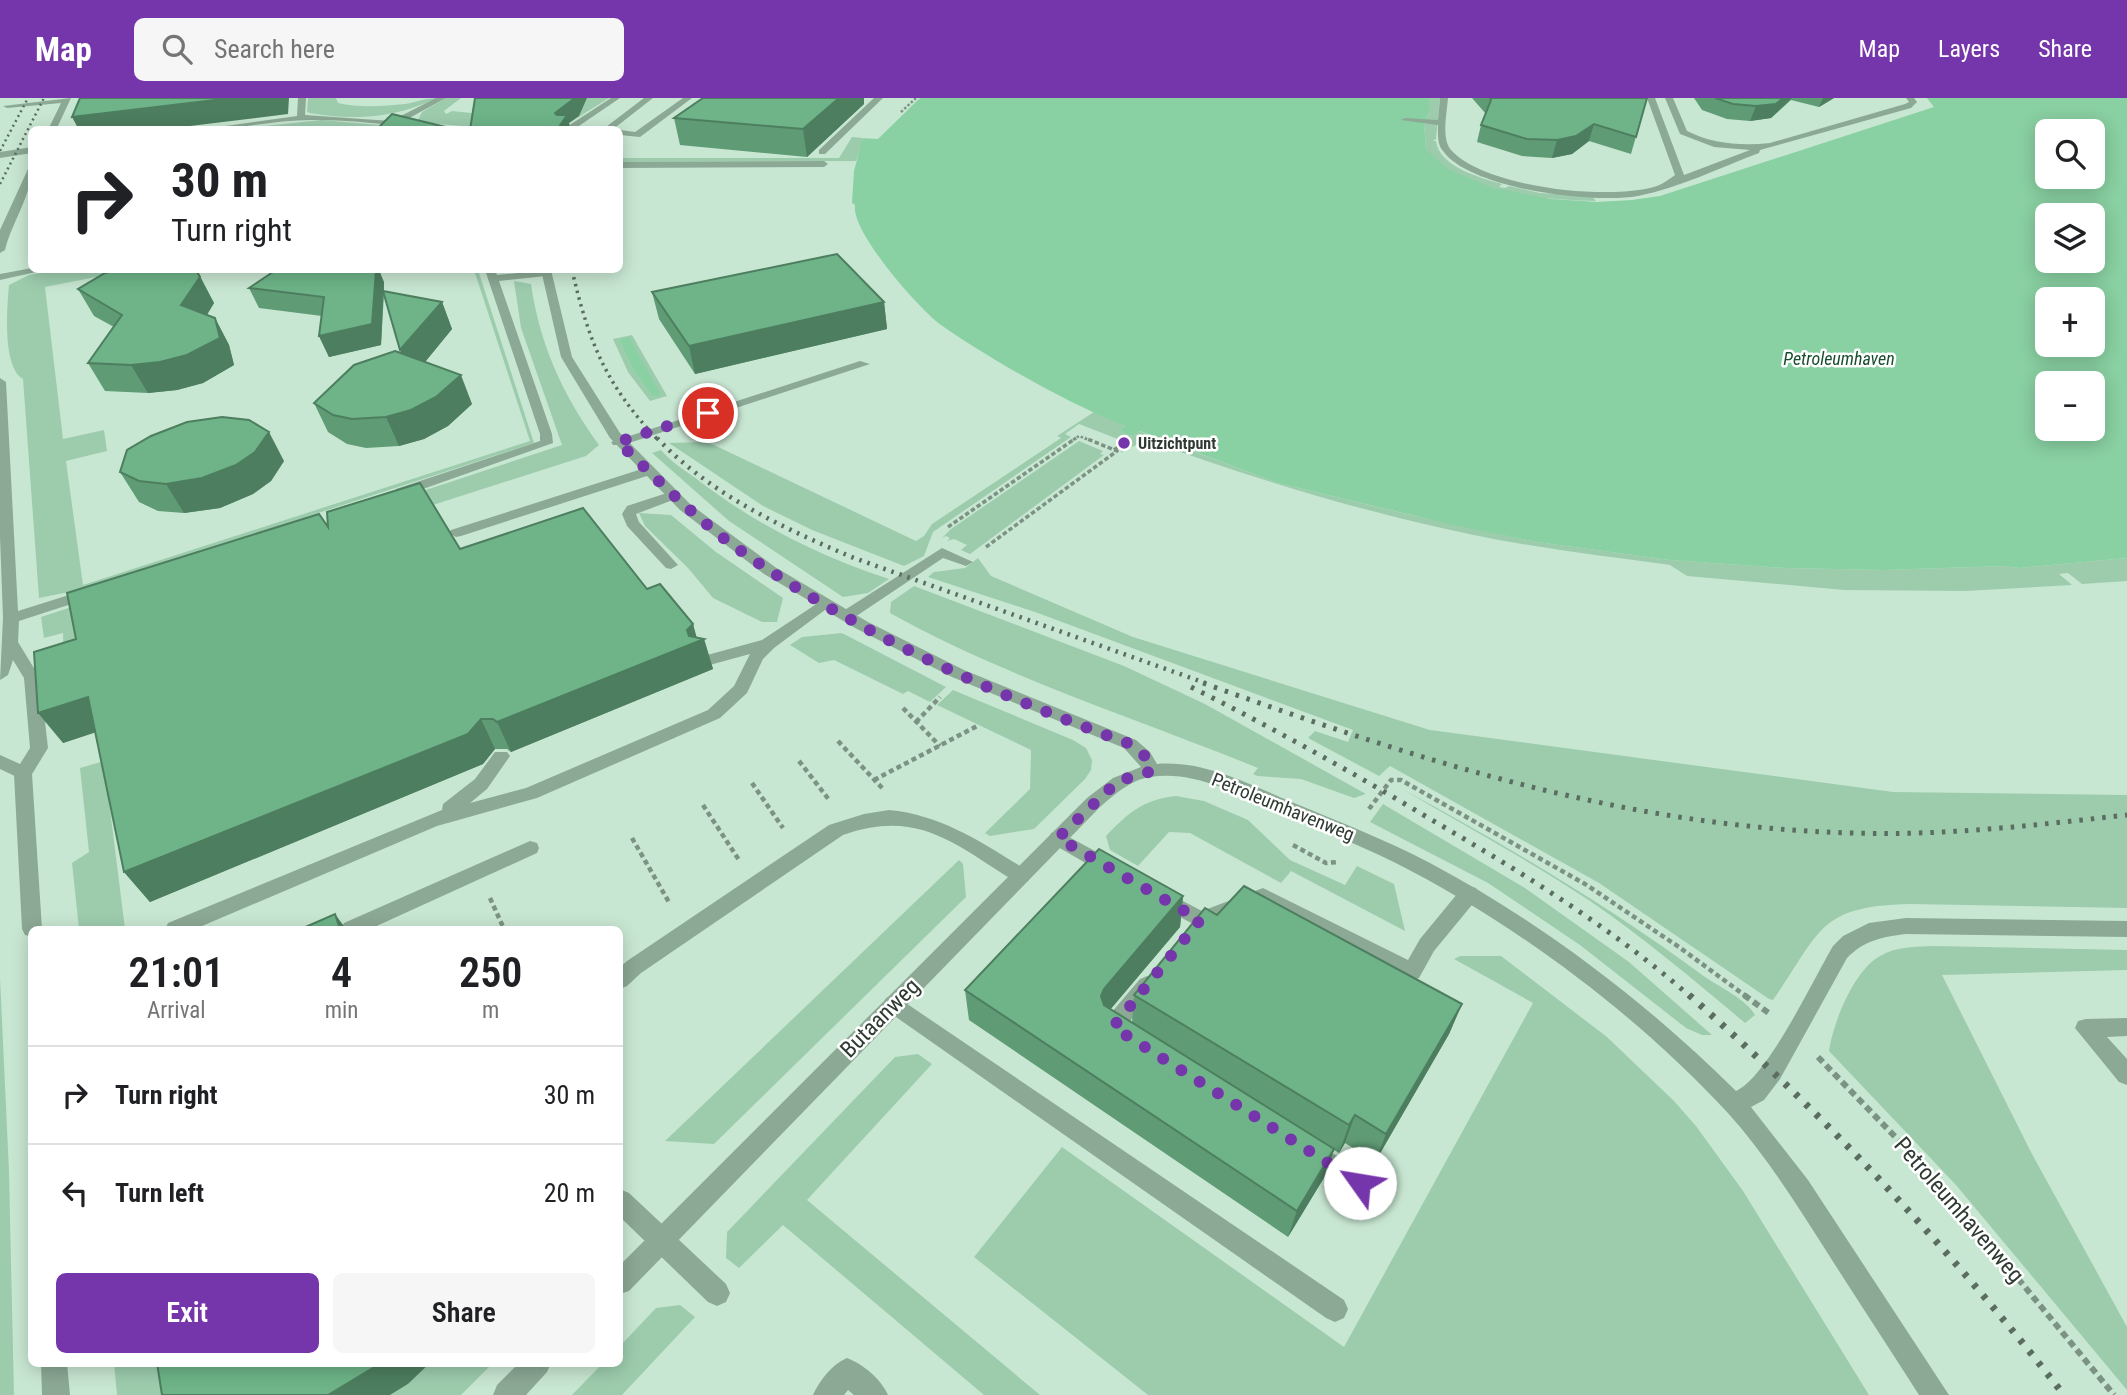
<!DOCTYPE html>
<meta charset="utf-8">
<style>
:root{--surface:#fff;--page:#f6f6f6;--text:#202124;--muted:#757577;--line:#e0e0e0;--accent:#7636ab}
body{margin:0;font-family:"Roboto Condensed",sans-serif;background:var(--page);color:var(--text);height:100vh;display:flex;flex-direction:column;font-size:26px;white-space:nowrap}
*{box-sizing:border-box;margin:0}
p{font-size:23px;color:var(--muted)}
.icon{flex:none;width:38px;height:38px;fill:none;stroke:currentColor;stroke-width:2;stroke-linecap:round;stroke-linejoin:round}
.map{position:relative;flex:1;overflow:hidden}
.panel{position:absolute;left:28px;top:828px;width:595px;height:441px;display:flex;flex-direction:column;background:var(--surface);border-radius:10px;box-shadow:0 4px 18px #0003}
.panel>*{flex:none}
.top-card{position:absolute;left:28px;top:28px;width:595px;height:147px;border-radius:10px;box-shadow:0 4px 18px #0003;background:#fff;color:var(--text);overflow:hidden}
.fabs{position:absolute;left:2035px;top:21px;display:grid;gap:14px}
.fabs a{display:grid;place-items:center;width:70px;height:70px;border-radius:10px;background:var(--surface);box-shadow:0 4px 18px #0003;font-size:35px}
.pin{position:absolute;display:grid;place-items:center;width:60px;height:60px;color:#fff;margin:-30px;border:4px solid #fff;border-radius:50%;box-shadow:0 2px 7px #0007}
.me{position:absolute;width:77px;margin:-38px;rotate:302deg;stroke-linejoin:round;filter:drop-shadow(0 0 5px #0008)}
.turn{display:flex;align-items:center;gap:24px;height:147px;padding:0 28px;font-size:32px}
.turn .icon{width:91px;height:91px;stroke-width:2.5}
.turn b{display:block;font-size:49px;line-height:60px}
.eta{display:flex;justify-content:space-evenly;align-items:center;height:119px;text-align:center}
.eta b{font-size:42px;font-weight:600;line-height:49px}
.primary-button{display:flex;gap:14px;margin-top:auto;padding:14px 28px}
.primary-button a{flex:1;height:80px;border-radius:10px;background:var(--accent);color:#fff;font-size:28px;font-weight:600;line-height:80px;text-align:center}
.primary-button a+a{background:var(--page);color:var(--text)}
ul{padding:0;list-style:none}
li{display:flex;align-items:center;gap:21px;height:98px;padding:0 28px;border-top:2px solid var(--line)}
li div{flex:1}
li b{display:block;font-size:26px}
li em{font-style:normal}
header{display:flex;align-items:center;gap:42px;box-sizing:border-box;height:98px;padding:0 35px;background:var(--accent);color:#fff}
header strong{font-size:33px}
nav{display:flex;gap:38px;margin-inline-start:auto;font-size:24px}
.search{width:490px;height:63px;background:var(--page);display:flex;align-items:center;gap:18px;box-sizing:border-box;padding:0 24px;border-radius:10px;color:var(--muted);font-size:26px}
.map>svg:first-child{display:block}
</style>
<header>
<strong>Map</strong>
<div class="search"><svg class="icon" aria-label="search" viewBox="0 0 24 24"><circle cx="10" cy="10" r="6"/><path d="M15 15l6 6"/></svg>Search here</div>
<nav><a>Map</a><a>Layers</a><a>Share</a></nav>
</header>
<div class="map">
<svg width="2127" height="1297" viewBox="0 0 2127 1297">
<rect width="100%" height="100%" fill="#c8e7d2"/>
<g fill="#9dccad" fill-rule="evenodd">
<path d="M308 0H336L338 5C359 10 384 8 405 6 417 4 425 0 437 0 396 20 355 23 310 15L307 14Z"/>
<polygon points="446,0 461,0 444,13 446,16 452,13 511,19 570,0 609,0 566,27 497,31 427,25 418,22 422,14"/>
<path d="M1429 0H1440L1436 41 1433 43H1436C1439 69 1481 80 1502 86L1499 89 1505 90 1509 88 1540 95 1592 98 1596 103C1545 102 1458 97 1426 51L1424 26 1429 15Z"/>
<polygon points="321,22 427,31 228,32"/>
<polygon points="852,39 864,40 856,63 620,64 620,60 839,60"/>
<path d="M56 172H132L45 189 63 341 104 332 107 353 66 363 83 487 530 343 474 172H478L534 345 84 491 39 500 23 281C2 269 7 210 9 187L29 177Z"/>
<path d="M514 183 531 186C540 248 563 297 599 347L586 358 86 518 64 571 63 535 44 540 41 519 562 347 521 230Z"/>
<path d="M632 237 667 298 650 303 628 274 613 241ZM629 240 660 297 653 299 633 272 619 242Z"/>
<path d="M1094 314 1125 328 1119 333 1132 338 1139 333 1278 385 1415 418 1537 444 1670 462 1785 470 1884 472 2003 468 2019 470 2127 460V483L2082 486 2068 475 2059 476 2072 487 1965 493 1844 492 1687 478 1670 467C1603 458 1535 450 1469 436 1359 413 1252 380 1146 342L1120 355 1122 353 1120 352 1128 345 1079 326 1065 336 1071 339 933 434 924 458 904 468 812 432 763 408 669 345 703 344 714 347 916 443 924 438 932 426 1061 340 1057 338Z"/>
<polygon points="1079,343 1103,353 1100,356 1104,357 970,456 961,452 967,447 954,441 947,443 950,440 946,438 942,440 951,431"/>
<path d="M661 352C671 364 686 373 698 382 757 427 819 458 889 481L868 495 843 499 729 423 652 355Z"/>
<polygon points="639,415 671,417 716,454 783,500 777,524 762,524 713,500 688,470 645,428"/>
<path d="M978 460 991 478 1133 539 1430 632 1893 694 2127 697V810L1910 806C1817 808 1821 834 1773 902L1769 901 1599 785 1390 668 1379 678 1308 640 1315 633 1348 644 1353 632 1035 514 928 479 934 474 965 470Z"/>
<path d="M914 488 1124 568 1205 606 1366 696 1354 700 1301 681 1257 678 1253 676 1258 670C1135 620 1007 580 890 515L891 504Z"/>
<polygon points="842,535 946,589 930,604 908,593 903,596 834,562 819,565 790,547 802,539"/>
<polygon points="953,592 1073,642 1086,650 1092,662 1091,672 1085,681 1034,731 990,738 985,735 1030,691 1031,652 937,607"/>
<polygon points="104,663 125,831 79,831 72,765 89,754 80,670"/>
<path d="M1402 691C1508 748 1609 808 1705 879 1720 889 1747 902 1755 917L1745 925C1695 883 1644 840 1590 803 1530 763 1465 728 1402 691Z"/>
<path d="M1176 698 1204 703 1248 722 1290 762 1345 787 1357 768 1394 786 1405 833 1291 773 1281 785 1190 735 1169 734 1138 768 1110 752 1106 738C1127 716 1143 701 1176 698Z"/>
<polygon points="1383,706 1525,790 1629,864 1712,937 1702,937 1686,930 1580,847 1488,785 1370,724"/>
<polygon points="959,762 963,766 966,799 714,1046 665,1043"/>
<path d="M1934 848 2127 852V872L1942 877 2032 1056 2127 1229V1292L1956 1087 1829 953C1833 925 1854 872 1880 858 1897 848 1916 849 1934 848Z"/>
<polygon points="1460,858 1501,858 1607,939 1674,1003 1696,1028 1743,1093 1869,1297 1148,1297 974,1159 1062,1049 1344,1249 1533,905 1454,861"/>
<polygon points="0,880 9,1073 14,1297 0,1297"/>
<polygon points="918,956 932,966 807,1102 1040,1297 984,1297 783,1127 739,1170 726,1160 727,1134 895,959"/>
<polygon points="680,1207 695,1219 622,1297 572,1297 603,1265 620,1265 620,1248 656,1210"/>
<polygon points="114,1265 187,1265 193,1297 117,1297"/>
<polygon points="430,1265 493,1265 461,1297 390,1297 408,1286"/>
</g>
<g fill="#89d0a2" fill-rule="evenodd">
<path d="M900 0H1429V15L1424 26 1426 51 1447 71 1493 90 1551 101 1597 104 1632 102 1660 98 1934 9 1927 0H2127V460L2019 470 2003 468 1884 472 1785 470 1670 462 1537 444 1453 427 1278 385 1140 333 1132 338 1119 333 1125 328C1067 305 993 263 941 227 919 211 851 134 855 107L852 105 854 73 862 43ZM2048 33H2093V79H2048ZM2048 117H2093V163H2048ZM2048 201H2093V247H2048ZM2048 285H2093V331H2048Z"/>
<polygon points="629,239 661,297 653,299 633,272 619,242"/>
</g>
<polygon fill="#c8e7d2" points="895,0 920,0 878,41 860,40"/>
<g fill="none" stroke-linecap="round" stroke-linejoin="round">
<g stroke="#7c9283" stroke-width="2.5" stroke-dasharray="2.5 2" stroke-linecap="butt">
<polyline points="901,14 916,0"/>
<polyline points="1073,342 1079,338 1089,342"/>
</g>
<g stroke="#7c9283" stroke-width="3.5" stroke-dasharray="4.5 2.5" stroke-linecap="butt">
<polyline points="1114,352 1124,345"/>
<polyline points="948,429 1076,340"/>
<polyline points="986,449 1117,353 1085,340"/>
</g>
<g stroke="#7c9283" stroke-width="4.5" stroke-dasharray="5 3.5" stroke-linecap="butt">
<polyline points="903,610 940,648"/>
<polyline points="916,624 940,599"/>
<polyline points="838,643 883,691"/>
<polyline points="799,663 830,703"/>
<polyline points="874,682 979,627"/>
<polyline points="752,685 783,730"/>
<polyline points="703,707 739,762"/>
<polyline points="1369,711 1391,682 1401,682 1585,786 1679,849 1747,899"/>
<polyline points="632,740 670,806"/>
<polyline points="1293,747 1326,765 1338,764"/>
<polyline points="490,800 504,831"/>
</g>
<g stroke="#7c9283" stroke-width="6" stroke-dasharray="7 4.5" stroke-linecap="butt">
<polyline points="1744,897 1770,916"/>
<polyline points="1818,959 1935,1080 2114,1297"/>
</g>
<g fill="#8ca995" fill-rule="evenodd">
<polygon points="71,0 56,32 48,32 61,5 7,10 3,8"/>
<path d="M298 0H306L305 17 391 23 436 0H446L402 24 468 32C415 32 363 21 311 22 273 22 235 32 197 32L297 18Z"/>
<polygon points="611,0 620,0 573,32 562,32"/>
<polygon points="644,0 653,0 612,32 602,32"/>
<polygon points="683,0 692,0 640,39 620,37 620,32 635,34"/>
<polygon points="874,0 883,0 825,56 819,56 819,52"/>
<path d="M1440 0H1448C1447 15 1441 40 1451 52 1485 90 1611 103 1657 88 1663 86 1669 81 1675 77L1647 0H1655L1684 77 1750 52 1714 49 1680 36 1665 0H1673L1687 33C1713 46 1741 48 1770 45L1905 6 1909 4 1906 0H1914L1917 4 1911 10 1760 52 1759 55C1719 70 1679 90 1638 98 1594 106 1470 91 1443 53 1437 46 1438 36 1438 27L1401 22 1405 20 1438 22Z"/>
<polygon points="32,49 32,55 0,60 0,54"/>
<polygon points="620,64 824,63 828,66 824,69 620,70"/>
<path d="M32 68C32 97 12 124 5 152L0 155V132L28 71Z"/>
<polygon points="32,170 45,172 0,182 0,176"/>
<polygon points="485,172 495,172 497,177 546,172 551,175 546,178 499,183 552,336 553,345 406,397 396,397 396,391 540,343 540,336"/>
<polygon points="860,263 870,266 623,347 613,347 611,344"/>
<polygon points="0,280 6,284 18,513 88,491 96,496 93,499 19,523 18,544 40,580 48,650 29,681 23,682 0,671 0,657 20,666 30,650 24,580 13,562 8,577 0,582 3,520 0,439"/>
<polygon points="648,369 653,370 653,376 461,438 456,439 449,435 451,432"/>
<polygon points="673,393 680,397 678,400 636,416 639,424 678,467 671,471 666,470 627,428 622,416 627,408"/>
<polygon points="942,450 973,464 966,468 943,460 852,521 840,521 838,518 840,515"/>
<polygon points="824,501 832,506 829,509 774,550 763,561 747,595 720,620 537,700 437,728 195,831 165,831 168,825 442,712 443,706 475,681 495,654 507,654 510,658 487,691 470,705 526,690 708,612 734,588 750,556 706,568 700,567 698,563 700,559 762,542"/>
<path d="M889 712C942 717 983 745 1028 773L1031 778 1028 783 1021 786 1014 783C953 745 918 711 843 737L641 875 627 888 620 891V869L627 863 829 727 864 716Z"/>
<polygon points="1058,733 1117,765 1120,770 1117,775 1110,778 1103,775 1051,745 1049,740 1051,735"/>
<polygon points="530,743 537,745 539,750 537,755 370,831 341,831 344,825"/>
<polygon points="1469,788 1476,790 1479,796 1476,802 1434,853 1419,880 1412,883 1262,807 1201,830 1155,806 1152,800 1155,794 1162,792 1202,813 1263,790 1408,862 1420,841 1462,790"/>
<path d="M1147 878 1154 881 1158 887 1154 893 1127 927 1131 934 1128 941C1116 945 1107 940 1102 929L1105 922 1140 881Z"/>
<polygon points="894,897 1344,1202 1348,1211 1344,1220 1335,1224 1326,1220 886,912 883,906 886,900"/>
<polygon points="2127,920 2127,938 2107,939 2127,961 2127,987 2119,984 2075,930 2078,923 2086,921"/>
<polygon points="1310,1042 1369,1077 1373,1085 1369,1093 1361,1097 1353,1093 1302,1061 1298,1053 1302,1045"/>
<polygon points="620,1091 629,1095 726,1186 730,1195 726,1204 717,1208 708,1204 620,1119"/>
<path d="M847 1260C863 1266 881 1281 888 1297H854L848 1292 844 1297H813C820 1282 832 1266 847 1260Z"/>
</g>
<g fill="#8ca995" fill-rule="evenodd">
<path d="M541 172H551L572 259 620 335 690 406 775 469 868 524 964 572 1136 642 1150 654 1157 666C1205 662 1250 687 1294 705 1340 724 1386 742 1430 765 1543 825 1646 904 1736 993 1768 978 1813 882 1833 848L1843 838 1869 825 1906 820 2127 823V839L1906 836C1882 839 1865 842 1847 860L1780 981 1764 1002 1751 1009 1808 1082 1949 1297H1919C1888 1248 1856 1200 1825 1151 1795 1104 1765 1056 1727 1014 1641 921 1525 833 1413 774 1370 751 1324 733 1279 714 1238 697 1196 672 1150 679 1130 682 1114 697 1099 710L629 1193 620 1196V1167L1087 700 1113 680 1141 669 1124 650 952 579 857 531 764 476 680 412 610 340 561 259Z"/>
<polygon points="23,670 29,671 32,676 42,831 32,831 32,839 25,837 22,831 14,676 17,671"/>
<polygon points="41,1265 67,1265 70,1297 42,1297"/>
<polygon points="519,1265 551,1265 547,1274 526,1297 493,1297 497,1287"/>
</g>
<g stroke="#5b6d61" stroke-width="2.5" stroke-dasharray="2 3.5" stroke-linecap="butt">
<polyline points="0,53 28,0"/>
<polyline points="0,86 44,0"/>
</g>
<path stroke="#5b6d61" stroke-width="3.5" stroke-dasharray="2.5 4.5" stroke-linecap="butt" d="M572 172C589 245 606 287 658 342"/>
<path stroke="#5b6d61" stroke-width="4.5" stroke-dasharray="2.5 6" stroke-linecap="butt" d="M657 340C711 397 783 430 854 460L1208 586"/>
<g stroke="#5b6d61" stroke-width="5" stroke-dasharray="3.5 8" stroke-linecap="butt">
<path d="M1203 585C1418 662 1623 729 1853 735 1945 738 2036 727 2127 717"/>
<path d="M1191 589C1275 631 1357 677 1437 725 1526 777 1613 831 1691 899"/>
</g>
<path stroke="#5b6d61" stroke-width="7" stroke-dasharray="4.5 10" stroke-linecap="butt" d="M1689 897C1827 1019 1951 1152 2064 1297"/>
</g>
<g fill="#5f9b75">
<polygon points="1472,0 1647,0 1631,56 1589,43 1572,56 1552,60 1522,58 1477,44 1481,27 1486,16"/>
<polygon points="1694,0 1834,0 1819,9 1791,2 1771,20 1750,23 1727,21 1702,12"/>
<polygon points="864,6 807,59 680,47 674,20"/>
<polygon points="115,172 197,172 214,205 207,217 215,220 229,247 234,267 203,285 177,292 148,295 105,293 88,265 114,229 94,218 78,191"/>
<polygon points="384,184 384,194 442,204 452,231 425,264 472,306 448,328 424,341 399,348 366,350 347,346 328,334 314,305 401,255 384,195 381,247 329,259 319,238 322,218 259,210 249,190"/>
<polygon points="652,194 884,204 887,231 695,276 659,221"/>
<polygon points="284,363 271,383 253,396 220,410 184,415 158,413 139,404 120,374"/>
<polygon points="328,429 460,451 647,491 693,526 696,540 704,541 713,571 511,654 507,651 495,651 483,666 150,804 124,774 95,634 63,645 76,541"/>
<polygon points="1183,798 1180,829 1110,912 1132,925 1134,897 1217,817 1462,906 1449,936 1375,1064 1345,1045 1339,1055 1334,1052 1325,1078 1288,1139 969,922 965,892"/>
</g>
<g fill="#4d7e5f">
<polygon points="232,0 289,0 288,16 157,32 79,32 72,19"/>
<polygon points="575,0 587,0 579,18 569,25 571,32 557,32 555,15"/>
<polygon points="839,0 864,0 864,6 807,59 803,31"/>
<polygon points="1783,0 1792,0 1771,20 1750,23 1756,8"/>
<polygon points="1823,0 1834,0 1819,9"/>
<polygon points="1594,26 1589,43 1572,56 1552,60 1557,42"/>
<polygon points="196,172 214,205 196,234 181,207"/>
<polygon points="376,172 379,172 384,184 381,247 329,259 319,238"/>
<polygon points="442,204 452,231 412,280 400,252"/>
<polygon points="884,204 887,231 695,276 689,248"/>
<polygon points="215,220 229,247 234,267 203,285 177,292 148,295 131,267"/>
<polygon points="461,277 472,306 448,328 424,341 399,348 386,319"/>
<polygon points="269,334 284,363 271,383 253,396 220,410 184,415 166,386"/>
<polygon points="693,526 698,544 704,541 713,571 511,654 497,624 687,532"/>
<polygon points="88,599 112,629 63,645 38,615"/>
<polygon points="481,621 495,651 483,666 150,804 124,774"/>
<polygon points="1183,798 1180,829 1103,920 1101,898 1104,891"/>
<polygon points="335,816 346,831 340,831"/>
<polygon points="1462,906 1449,936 1375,1064 1386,1036"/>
<polygon points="1355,1017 1345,1045 1339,1055 1349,1027"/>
<polygon points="1334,1051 1325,1078 1288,1139 1297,1113"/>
<polygon points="381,1265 430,1265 408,1286 390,1297 328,1297"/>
</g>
<g fill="#6eb488" stroke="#4d7e5f" stroke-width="2">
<polygon points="80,0 232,0 72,19"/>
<polygon points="475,0 575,0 555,15 557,17 567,17 557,32 470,32"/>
<polygon points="703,0 839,0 803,31 674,20"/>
<polygon points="1490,0 1647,0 1636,39 1594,26 1576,38 1557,42 1527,41 1481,27 1491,2"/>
<polygon points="1715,0 1783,0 1776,6 1756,8 1733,6"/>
<polygon points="392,16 458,32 376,32"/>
<polygon points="837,156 884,204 689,248 652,194"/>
<polygon points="115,172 196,172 200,179 181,207 215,220 220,240 187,257 160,264 131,267 88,265 122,217 78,191 105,175"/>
<polygon points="276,172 376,172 372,226 319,238 324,199 249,190"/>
<polygon points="383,193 442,204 400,252"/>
<polygon points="395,253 461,277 436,299 411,312 386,319 352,321 333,317 314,305 354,267"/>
<polygon points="222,319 249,322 269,334 255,354 236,367 202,380 166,386 139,383 120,374 127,352 151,338 187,324"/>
<polygon points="420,385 460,451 583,410 647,491 660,486 693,526 687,532 689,538 704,541 497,624 493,621 481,621 468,636 124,774 88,599 38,615 34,554 76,541 67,495 319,416 328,429 327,414"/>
<polygon points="1099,751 1183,798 1104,891 1101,898 1104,907 1334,1051 1297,1113 965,892"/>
<polygon points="1244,788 1462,906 1386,1036 1355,1017 1349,1027 1134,897 1205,810 1217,817"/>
<polygon points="335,816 340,831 301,831"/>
<polygon points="157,1265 381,1265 328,1297 162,1297"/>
</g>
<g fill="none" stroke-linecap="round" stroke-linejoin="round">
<path stroke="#7636ab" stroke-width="12" stroke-dasharray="0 21.6" d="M708 315 618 344C658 382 696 421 741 453 860 537 994 596 1130 646L1144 657 1152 673 1118 683 1058 740 1200 822 1113 929 1360 1085"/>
</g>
<circle fill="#7636ab" stroke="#fff" stroke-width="2.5" cx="1124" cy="345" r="7"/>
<g text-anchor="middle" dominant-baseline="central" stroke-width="5" stroke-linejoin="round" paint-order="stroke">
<g font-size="16" font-weight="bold" fill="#2e3a32" stroke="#fff" text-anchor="start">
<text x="1138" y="345">Uitzichtpunt</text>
</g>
<g font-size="18" font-style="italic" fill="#184d2f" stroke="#fff">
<text x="1839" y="260">Petroleumhaven</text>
</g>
<g font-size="19" fill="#2e3a32" stroke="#fff">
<text transform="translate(1283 709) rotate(22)">Petroleumhavenweg</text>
</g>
<g font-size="23" fill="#2e3a32" stroke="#fff">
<text transform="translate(880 920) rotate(-45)">Butaanweg</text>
<text transform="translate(1959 1112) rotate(49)">Petroleumhavenweg</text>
</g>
</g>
</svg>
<div class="fabs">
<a><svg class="icon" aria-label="search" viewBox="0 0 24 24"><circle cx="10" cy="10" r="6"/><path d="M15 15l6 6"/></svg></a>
<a><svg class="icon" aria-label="layers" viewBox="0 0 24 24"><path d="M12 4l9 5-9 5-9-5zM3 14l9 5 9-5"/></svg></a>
<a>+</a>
<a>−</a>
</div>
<div class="pin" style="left:708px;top:315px;background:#d93025"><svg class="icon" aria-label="arrive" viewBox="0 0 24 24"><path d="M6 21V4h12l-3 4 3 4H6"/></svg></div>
<svg class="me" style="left:1360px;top:1085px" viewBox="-20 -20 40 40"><circle r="19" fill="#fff"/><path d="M0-13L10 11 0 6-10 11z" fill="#7636ab"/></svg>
<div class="top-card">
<div class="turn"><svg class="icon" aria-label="right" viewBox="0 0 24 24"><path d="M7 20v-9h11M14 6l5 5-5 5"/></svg><div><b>30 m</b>Turn right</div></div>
</div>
<section class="panel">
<div class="eta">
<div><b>21:01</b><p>Arrival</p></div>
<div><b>4</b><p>min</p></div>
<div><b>250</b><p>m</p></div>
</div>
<ul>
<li><svg class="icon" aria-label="right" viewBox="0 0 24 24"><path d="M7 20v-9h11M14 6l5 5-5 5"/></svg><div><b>Turn right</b></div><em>30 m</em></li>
<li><svg class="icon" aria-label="left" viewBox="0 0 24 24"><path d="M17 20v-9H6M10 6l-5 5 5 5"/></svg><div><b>Turn left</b></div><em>20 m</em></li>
</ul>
<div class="primary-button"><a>Exit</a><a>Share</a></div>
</section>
</div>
